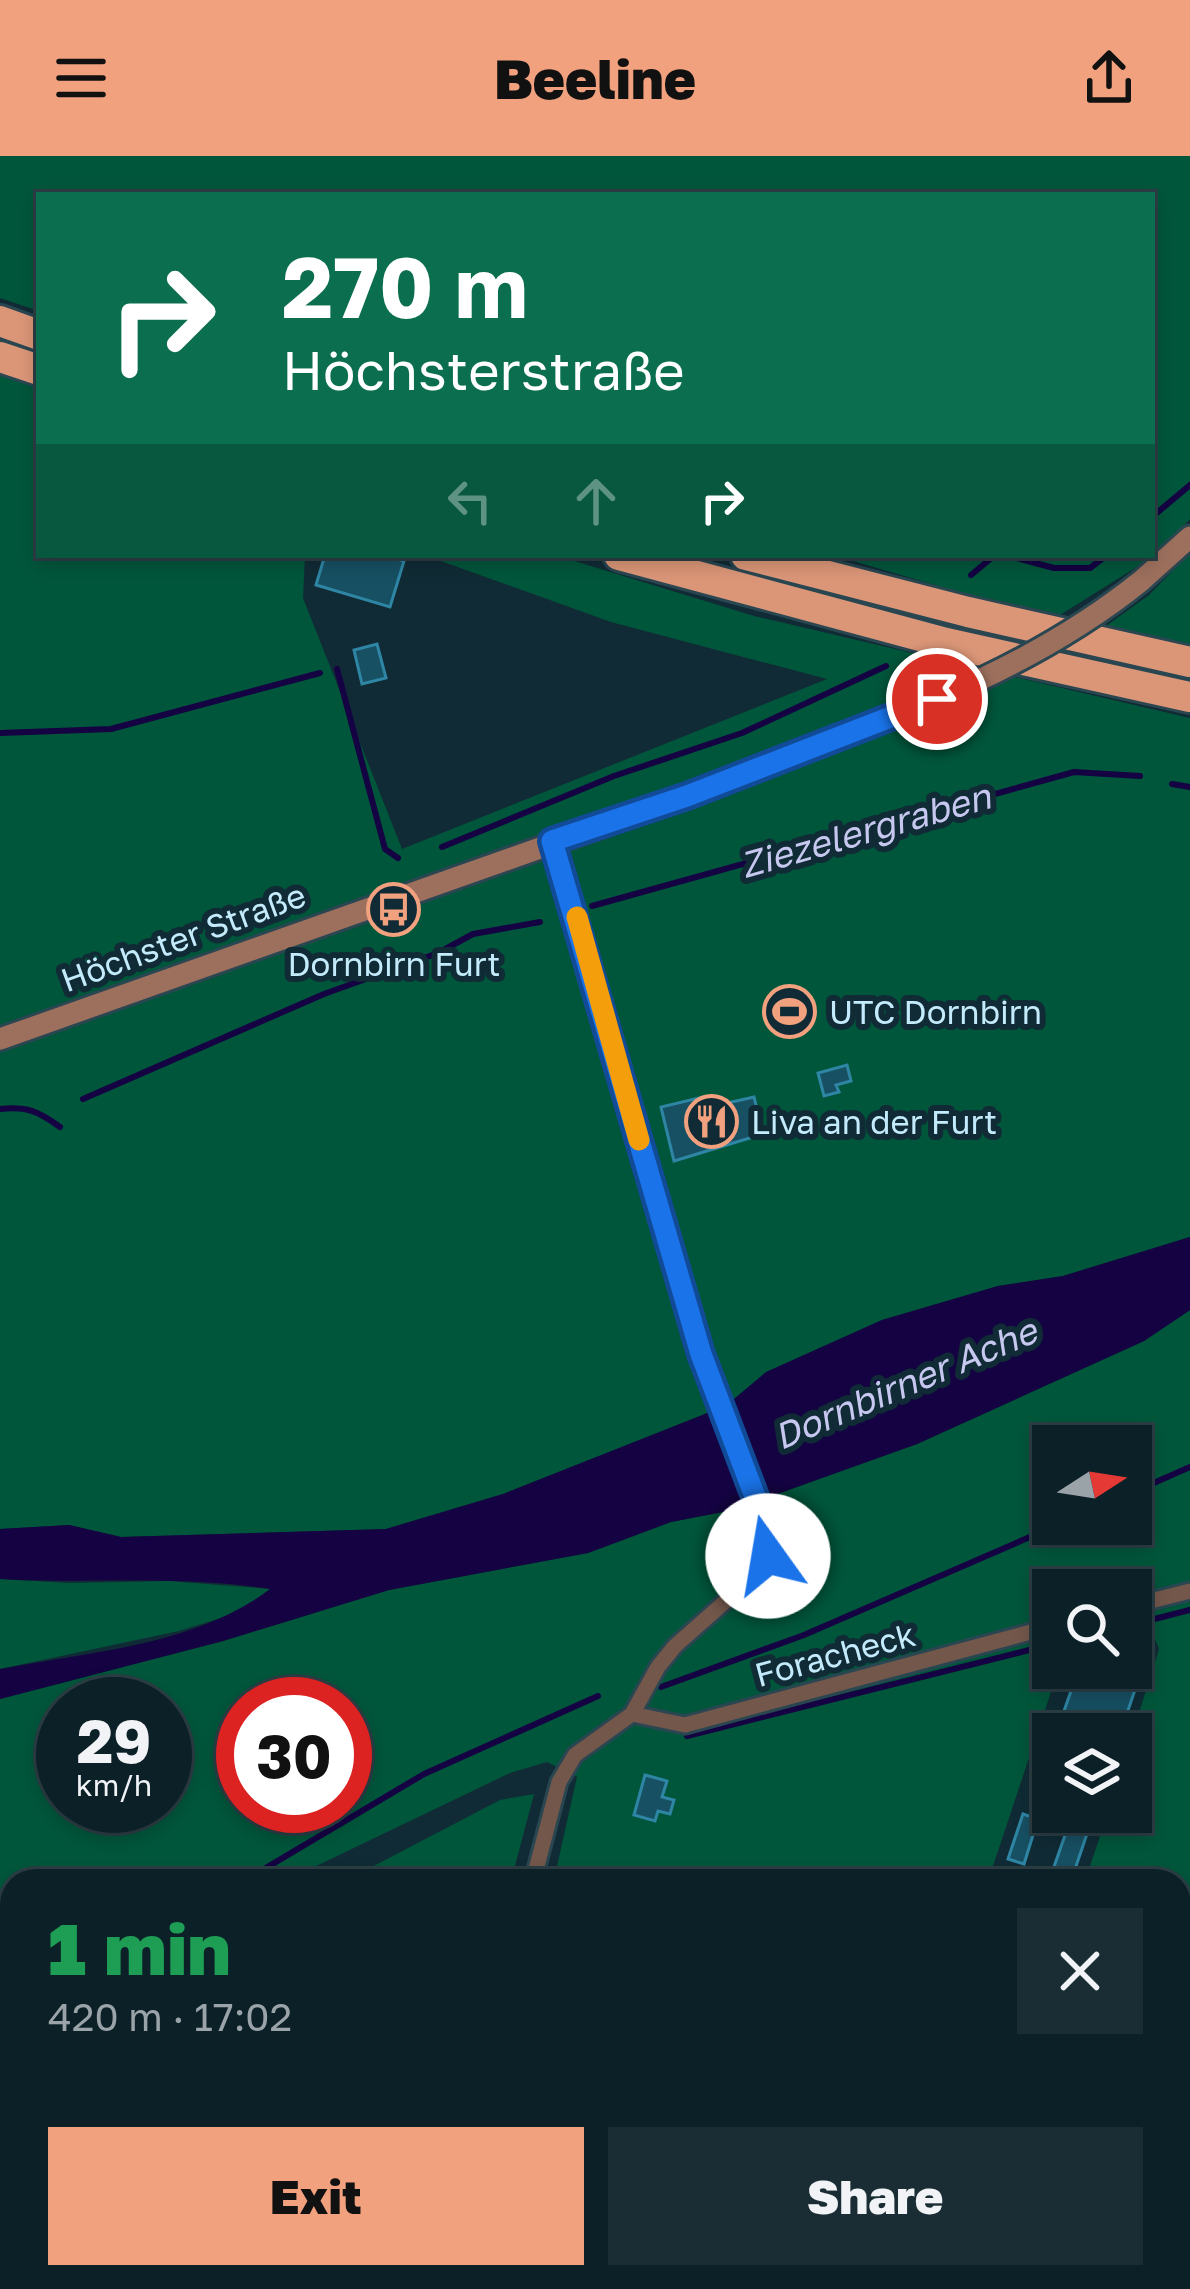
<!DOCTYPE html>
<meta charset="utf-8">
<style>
:root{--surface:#0c2028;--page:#1a2d34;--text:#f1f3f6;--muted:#9aa3a8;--line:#2c3e45;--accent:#f2a17e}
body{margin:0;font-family:"Golos Text",sans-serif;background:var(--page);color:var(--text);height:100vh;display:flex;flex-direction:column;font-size:45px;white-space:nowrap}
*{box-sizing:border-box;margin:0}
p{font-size:39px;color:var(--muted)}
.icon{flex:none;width:66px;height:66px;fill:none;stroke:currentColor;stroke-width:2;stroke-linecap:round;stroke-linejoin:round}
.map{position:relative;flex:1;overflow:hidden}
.side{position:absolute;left:0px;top:1713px;width:1191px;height:420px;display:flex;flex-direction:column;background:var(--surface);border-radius:36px 36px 0 0;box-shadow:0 6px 18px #0003,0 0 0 3px var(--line)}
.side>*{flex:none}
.top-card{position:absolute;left:36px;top:36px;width:1119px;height:366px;border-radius:0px;box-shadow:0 6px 18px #0003,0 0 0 3px var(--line);background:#0b6e4f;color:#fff;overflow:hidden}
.needle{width:78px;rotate:78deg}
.controls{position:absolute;left:1032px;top:1269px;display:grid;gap:24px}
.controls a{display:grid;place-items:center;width:120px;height:120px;border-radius:0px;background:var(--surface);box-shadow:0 6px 18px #0003,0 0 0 3px var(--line);font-size:60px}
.speed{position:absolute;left:36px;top:1521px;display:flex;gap:24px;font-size:60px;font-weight:700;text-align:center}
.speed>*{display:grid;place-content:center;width:156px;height:156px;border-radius:50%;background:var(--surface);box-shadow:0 6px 18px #0003,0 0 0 3px var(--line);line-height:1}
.speed small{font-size:30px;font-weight:400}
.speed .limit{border:18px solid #d22;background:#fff;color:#111}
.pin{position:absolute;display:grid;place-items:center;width:102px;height:102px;color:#fff;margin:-51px;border:6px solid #fff;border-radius:50%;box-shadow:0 3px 12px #0007}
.me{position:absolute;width:132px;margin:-66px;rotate:347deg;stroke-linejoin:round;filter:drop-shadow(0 0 9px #0008)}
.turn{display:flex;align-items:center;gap:42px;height:252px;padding:0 48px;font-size:54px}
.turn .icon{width:156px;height:156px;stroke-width:2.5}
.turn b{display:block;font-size:84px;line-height:102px}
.lanes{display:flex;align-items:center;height:114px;padding:0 48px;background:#0003;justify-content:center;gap:60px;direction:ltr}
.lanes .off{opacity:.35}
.round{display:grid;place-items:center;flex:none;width:126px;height:126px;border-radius:0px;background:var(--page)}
.head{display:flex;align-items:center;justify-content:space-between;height:204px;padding:0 48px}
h1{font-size:72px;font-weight:800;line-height:90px;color:#1e9e55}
.button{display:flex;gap:24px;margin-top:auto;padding:24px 48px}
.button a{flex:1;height:138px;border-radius:0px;background:var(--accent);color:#111;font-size:48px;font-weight:800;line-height:138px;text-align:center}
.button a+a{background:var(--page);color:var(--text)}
header{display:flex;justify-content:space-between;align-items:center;height:156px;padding:0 48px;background:var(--accent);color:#111;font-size:54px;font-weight:800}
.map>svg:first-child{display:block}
</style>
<header><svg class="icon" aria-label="menu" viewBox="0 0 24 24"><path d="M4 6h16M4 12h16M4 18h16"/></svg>Beeline<svg class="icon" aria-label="share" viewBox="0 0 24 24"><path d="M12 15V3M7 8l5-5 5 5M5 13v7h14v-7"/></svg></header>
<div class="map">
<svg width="1190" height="2133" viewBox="0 0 1190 2133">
<rect width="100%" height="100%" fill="#102b35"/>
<g fill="#00563b" fill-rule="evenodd">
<polygon points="0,0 1190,0 1190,363 1159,397 1060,459 972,440 833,399 1152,399 1152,39 39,39 39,155 0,142"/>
<polygon points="0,219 39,232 39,399 305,399 303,442 402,693 827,523 611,466 424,399 555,399 754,460 1190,562 1190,1081 1063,1120 998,1130 882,1164 767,1216 734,1243 705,1258 503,1338 386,1373 121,1381 69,1369 0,1373"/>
<polygon points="1190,397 1190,488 1106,470 1149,439"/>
<path d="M1190 1154V1930L1179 1964V1725H1085L1108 1656H1131V1582L1159 1493 1151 1474 1131 1479V1434H1053V1512H1059L988 1725H775L778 1716 555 1719 577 1621 547 1606 510 1617 285 1725H12V1864L0 1871V1543L223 1485 389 1434 588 1397 671 1366 733 1354 917 1288 1144 1185ZM1053 1290H1131V1368H1053ZM63 1548H165V1650H63ZM243 1548H345V1650H243Z"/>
<polygon points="0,1423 69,1427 168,1425 271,1433 240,1456 179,1475 0,1513"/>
<polygon points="534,1638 511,1725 345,1725 500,1644"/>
<polygon points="157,2121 406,2121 403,2133 150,2133"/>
</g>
<path fill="#140243" d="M1190 1081V1154L1144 1185 917 1288 733 1354 671 1366 588 1397 389 1434 223 1485 0 1543V1513C88 1496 197 1489 270 1433 181 1419 89 1428 0 1423V1373L69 1369 121 1381 386 1373 503 1338 705 1258 734 1243 766 1216 882 1164 998 1130 1063 1120Z"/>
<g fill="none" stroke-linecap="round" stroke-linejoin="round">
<g stroke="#140243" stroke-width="6">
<polyline points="1152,361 1190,329"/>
<polyline points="1005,399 1054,412 1090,412 1107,399"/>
<polyline points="971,419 995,399"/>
<polyline points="337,513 385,693 398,702"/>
<polyline points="0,577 111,573 320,517"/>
<polyline points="1172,628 1190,631"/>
<polyline points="442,691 614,620 742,577 886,510"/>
<polyline points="592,750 1074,616 1140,620"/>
<polyline points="83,943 324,838 438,797 473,778 540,766"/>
<path d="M0 953C27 950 38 955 60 971"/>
<polyline points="1131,1337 1190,1311"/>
<polyline points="1131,1469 1190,1454"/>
<polyline points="661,1531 804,1479 1060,1368"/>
<polyline points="687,1580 1053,1488"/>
<polyline points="244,1725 424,1618 598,1540"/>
<polyline points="0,1871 12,1863"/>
</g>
</g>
<g fill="#175063" stroke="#2e86a4" stroke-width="3">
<polygon points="325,399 384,399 404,405 390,451 316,429"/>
<polygon points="377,488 386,522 362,528 354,494"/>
<polygon points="847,909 851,925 836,929 839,936 824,940 818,917"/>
<polygon points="703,941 705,952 754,941 763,978 674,1005 661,951"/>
<polygon points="1079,1512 1101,1512 1138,1525 1120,1578 1056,1578"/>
<polygon points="645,1619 667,1625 662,1641 674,1644 670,1658 658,1655 655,1665 634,1659"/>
<polygon points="1023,1658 1038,1663 1024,1708 1008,1703"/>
<polygon points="1070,1665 1089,1672 1071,1725 1049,1725"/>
<polygon points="105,2121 138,2121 136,2133 103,2132"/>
<polygon points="530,2121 588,2121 584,2133 564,2133"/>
<polygon points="628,2121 710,2121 733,2130 732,2133 624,2133"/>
<polygon points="890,2121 927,2121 923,2133 893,2133 896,2123"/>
</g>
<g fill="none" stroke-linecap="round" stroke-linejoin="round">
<defs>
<g id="minor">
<polyline points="1131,1450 1190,1435"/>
<polyline points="632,1558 685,1569 1053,1470"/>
<polyline points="533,1725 559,1626 575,1599 632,1558 658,1511 675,1490 753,1421 768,1399 762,1359 701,1198 552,685"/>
<polyline points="1179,1983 1190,1950"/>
<polyline points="0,1990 12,1925"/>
<polyline points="1179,2116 1190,2116"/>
<polyline points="431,2133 434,2121"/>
<polyline points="1085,2133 1105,2121"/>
</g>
<g id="secondary">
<polyline points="1141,425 1190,381"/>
<polyline points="0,883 687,640 937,543"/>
</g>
<g id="motorway">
<polyline points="0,165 39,179"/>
<polyline points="0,201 39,214"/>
<polyline points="619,399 946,487 1190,541"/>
<polyline points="746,399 968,456 1190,506"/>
</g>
</defs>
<use href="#minor" stroke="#294651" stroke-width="21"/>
<use href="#secondary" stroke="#294651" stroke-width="27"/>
<use href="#motorway" stroke="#294651" stroke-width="36"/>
<use href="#minor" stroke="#73574b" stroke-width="15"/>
<use href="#secondary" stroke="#9d705d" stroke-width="21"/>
<use href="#motorway" stroke="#db9678" stroke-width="30"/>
<defs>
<path id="secondary-bridge" d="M937 543C1010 512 1079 475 1141 425"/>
</defs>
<use href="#secondary-bridge" stroke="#294651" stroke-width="27" stroke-linecap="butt"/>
<use href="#secondary-bridge" stroke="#9d705d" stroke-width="21"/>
</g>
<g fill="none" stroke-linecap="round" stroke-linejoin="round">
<defs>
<polyline id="route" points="768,1400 762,1359 701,1198 552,685 687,640 937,543"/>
</defs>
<use href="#route" stroke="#114b97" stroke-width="30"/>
<use href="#route" stroke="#1a73e8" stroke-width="21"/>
<polyline stroke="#f59e0b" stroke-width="21" points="577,761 639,984"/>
</g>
<defs>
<symbol id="bus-ring" viewBox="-11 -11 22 22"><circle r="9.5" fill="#102b35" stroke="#f2a17e" stroke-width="1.5"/><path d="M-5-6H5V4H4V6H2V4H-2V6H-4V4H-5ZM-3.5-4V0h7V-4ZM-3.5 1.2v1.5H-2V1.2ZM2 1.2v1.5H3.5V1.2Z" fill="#f2a17e"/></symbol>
<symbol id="stadium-ring" viewBox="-11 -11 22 22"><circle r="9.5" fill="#102b35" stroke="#f2a17e" stroke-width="1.5"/><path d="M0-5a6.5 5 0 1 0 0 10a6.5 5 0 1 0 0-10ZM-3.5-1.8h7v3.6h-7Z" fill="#f2a17e"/></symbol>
<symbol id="restaurant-ring" viewBox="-11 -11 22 22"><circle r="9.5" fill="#102b35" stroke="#f2a17e" stroke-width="1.5"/><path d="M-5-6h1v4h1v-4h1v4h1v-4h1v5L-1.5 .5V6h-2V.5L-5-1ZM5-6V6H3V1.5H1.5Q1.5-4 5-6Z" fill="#f2a17e"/></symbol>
</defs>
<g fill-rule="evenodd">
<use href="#bus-ring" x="364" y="724" width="59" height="59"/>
<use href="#stadium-ring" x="760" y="826" width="59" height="59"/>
<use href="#restaurant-ring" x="682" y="936" width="59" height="59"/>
</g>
<g text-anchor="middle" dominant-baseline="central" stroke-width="12" stroke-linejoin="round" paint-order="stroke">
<g font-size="33" fill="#c4ebfb" stroke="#102b35">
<text transform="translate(183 781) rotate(-20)">Höchster Straße</text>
<text transform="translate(835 1498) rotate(-15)">Foracheck</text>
</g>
<g font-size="33" fill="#c4ebfb" stroke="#102b35" text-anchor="start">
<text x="394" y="807" text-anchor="middle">Dornbirn Furt</text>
<text x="829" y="855">UTC Dornbirn</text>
<text x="751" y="965">Liva an der Furt</text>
</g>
<g font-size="36" font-style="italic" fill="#c7c8f0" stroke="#102b35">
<text transform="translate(865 674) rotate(-16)">Ziezelergraben</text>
<text transform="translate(905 1227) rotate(-23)">Dornbirner Ache</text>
</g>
</g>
</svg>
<div class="controls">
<a><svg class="needle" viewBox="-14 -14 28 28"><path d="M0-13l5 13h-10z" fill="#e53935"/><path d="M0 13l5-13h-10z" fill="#9aa3a8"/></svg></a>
<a><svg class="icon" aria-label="search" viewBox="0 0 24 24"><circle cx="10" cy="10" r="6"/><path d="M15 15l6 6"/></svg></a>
<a><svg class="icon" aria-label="layers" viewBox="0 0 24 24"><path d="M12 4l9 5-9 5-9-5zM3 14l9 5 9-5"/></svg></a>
</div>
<div class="speed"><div>29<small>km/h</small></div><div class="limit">30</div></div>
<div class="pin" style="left:937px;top:543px;background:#d93025"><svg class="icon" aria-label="arrive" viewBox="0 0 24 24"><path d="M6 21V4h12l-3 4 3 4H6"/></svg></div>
<svg class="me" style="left:768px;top:1400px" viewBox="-20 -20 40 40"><circle r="19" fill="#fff"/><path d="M0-13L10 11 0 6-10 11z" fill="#1a73e8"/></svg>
<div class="top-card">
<div class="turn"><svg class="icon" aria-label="right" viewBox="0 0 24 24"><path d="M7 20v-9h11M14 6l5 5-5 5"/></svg><div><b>270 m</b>Höchsterstraße</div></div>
<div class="lanes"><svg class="icon off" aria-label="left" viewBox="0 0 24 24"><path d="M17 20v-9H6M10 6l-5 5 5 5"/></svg><svg class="icon off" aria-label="ahead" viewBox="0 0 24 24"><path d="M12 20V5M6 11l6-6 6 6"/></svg><svg class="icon" aria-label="right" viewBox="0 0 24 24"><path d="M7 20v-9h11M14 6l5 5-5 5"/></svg></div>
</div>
<section class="side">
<div class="head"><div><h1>1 min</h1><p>420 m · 17:02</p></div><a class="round"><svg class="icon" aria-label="close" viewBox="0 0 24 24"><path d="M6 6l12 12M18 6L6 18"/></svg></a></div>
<div class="button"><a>Exit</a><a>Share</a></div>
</section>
</div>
